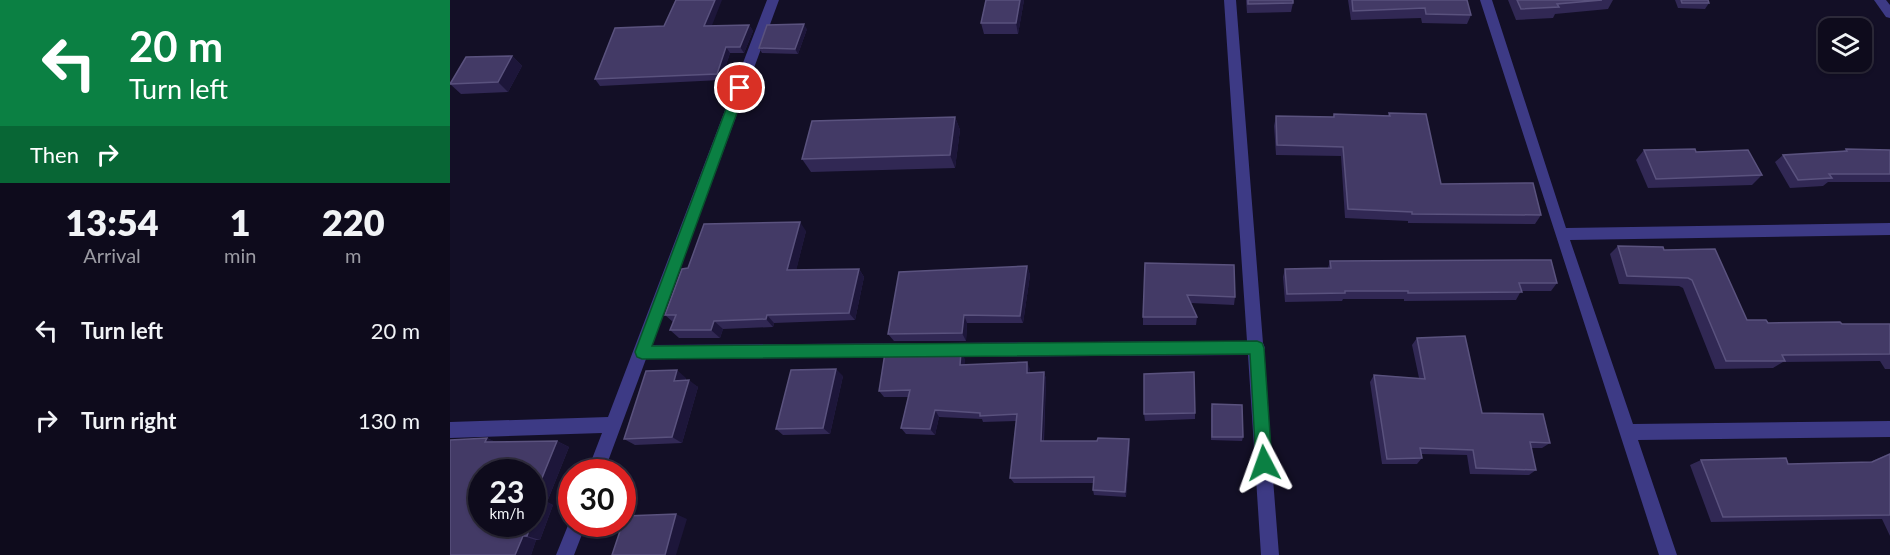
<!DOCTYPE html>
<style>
:root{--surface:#0e0b1c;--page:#171425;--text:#f1f3f6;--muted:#9b9ba3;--line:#2e2b3b}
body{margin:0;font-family:Lato,sans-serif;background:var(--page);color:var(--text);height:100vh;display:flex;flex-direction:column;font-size:22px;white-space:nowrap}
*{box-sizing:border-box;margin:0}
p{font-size:20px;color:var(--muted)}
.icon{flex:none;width:33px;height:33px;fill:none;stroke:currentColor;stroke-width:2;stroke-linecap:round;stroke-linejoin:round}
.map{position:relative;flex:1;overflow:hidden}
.side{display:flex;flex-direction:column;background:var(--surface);width:450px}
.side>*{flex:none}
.top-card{background:#0b8043;color:#fff;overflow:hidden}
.fabs{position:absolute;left:1368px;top:18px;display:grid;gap:12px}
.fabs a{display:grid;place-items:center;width:54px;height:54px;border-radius:12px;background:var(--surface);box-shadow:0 2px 4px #0004,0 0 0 2px var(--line);font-size:30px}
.speed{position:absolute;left:18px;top:459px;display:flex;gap:12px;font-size:30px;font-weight:700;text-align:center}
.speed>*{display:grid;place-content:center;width:78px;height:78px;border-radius:50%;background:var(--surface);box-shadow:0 2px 4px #0004,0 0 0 2px var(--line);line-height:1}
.speed small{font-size:15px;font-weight:400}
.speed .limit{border:9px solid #d22;background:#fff;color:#111}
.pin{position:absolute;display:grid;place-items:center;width:51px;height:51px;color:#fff;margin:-26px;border:3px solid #fff;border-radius:50%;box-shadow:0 2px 6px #0007}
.me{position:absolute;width:66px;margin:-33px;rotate:356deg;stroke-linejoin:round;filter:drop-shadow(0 0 4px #0008)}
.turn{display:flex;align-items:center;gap:21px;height:126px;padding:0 30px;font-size:27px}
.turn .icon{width:78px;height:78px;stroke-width:2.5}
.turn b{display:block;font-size:42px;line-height:51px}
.then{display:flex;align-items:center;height:57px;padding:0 30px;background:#0003;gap:12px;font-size:22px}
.eta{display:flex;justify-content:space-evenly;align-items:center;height:102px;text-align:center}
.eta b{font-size:36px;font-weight:800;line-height:42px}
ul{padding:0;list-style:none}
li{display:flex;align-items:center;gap:18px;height:90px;padding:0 30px}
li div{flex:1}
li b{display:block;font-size:22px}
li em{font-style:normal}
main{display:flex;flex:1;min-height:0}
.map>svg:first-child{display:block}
</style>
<main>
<section class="side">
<div class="top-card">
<div class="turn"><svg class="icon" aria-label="left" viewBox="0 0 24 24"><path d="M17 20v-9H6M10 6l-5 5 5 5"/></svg><div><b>20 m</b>Turn left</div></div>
<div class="then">Then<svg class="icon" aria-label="right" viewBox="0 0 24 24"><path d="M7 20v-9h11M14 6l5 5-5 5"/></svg></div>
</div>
<div class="eta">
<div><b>13:54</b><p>Arrival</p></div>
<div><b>1</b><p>min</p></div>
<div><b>220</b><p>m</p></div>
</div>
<ul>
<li><svg class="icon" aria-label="left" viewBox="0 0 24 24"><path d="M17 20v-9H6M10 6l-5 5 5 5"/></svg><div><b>Turn left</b></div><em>20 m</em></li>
<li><svg class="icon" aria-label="right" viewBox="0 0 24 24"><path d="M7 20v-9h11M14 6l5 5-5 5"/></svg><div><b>Turn right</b></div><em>130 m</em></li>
</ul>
</section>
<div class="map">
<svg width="1440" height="555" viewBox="0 0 1440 555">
<rect width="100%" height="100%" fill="#130f26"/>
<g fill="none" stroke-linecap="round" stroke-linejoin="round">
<g fill="#3d3a85" fill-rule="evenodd">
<polygon points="317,0 329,0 202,345 797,341 774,0 786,0 813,343 815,348 813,352 829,555 811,555 798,355 196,359 154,472 137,472 152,433 0,438 0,422 158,417"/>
<polygon points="1030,0 1042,0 1116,228 1440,223 1440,235 1120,240 1183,424 1440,421 1440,437 1188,440 1227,555 1209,555"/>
<polygon points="1424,0 1436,0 1440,5 1440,18 1436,17"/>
<polygon points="121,518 122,524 136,524 124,555 106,555"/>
</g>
</g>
<g fill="#312854">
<polygon points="536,0 574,0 568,34 534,34 531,23"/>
<polygon points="796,0 843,0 843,3 841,12 797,13"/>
<polygon points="898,0 1017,0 1021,15 1017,24 972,23 971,18 901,20"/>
<polygon points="1058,0 1163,0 1158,9 1105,14 1103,18 1066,20"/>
<polygon points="1225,0 1258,0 1259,3 1255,9 1228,8"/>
<polygon points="299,25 303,31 294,53 280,53 271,80 150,86 145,79 261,26"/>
<polygon points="357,29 348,54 312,53 309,48"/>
<polygon points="62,56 72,66 58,92 11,94 0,84"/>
<polygon points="939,113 991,184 1091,215 1085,224 958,223 958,221 895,218 891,156 826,155 824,126 826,116 883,117 884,114 938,116"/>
<polygon points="505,117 510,130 505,168 361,172 352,159"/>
<polygon points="1396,149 1440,150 1440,182 1378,182 1373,186 1340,188 1325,162 1333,155 1393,151"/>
<polygon points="1194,150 1246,152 1312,175 1302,185 1198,188 1186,160"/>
<polygon points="356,231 346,270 409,269 414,277 405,320 324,323 323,327 273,329 270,338 229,338 220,330 223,322 215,315 238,268"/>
<polygon points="1168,246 1214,250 1297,320 1318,323 1392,324 1440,324 1440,369 1435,369 1430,361 1333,362 1323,368 1265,369 1233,288 1229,286 1169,284 1160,254"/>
<polygon points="880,261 1107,283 1101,291 1071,291 1066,300 954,301 954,299 893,299 892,301 835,302 833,277 835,269 878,268"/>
<polygon points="784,265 785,297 784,305 741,303 747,317 746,325 693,325 693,317"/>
<polygon points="577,266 580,275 573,323 517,323 516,341 444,341 438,334"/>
<polygon points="967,338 1032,413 1100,443 1092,448 1081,448 1086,470 1079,475 1020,474 1017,455 971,454 972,458 967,464 932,464 920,382 924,375 969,378 962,345"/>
<polygon points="515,359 514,365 580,369 580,373 594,372 596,379 594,441 680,445 676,497 644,495 643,490 643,483 564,483 560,478 566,421 533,422 532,419 489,417 485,435 456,434 451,428 458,397 434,397 429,391"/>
<polygon points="393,376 380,434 333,435 326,429"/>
<polygon points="236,378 236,380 248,387 232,443 185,445 174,439"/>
<polygon points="761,407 793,437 792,441 761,440"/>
<polygon points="745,413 745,419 695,421 694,414"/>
<polygon points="37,438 45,442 107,441 119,447 97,502 103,505 90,540 86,540 81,555"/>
<polygon points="1440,453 1440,536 1432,519 1261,522 1240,465 1251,460 1338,464 1420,462"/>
</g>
<g fill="#1d163a">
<polygon points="265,0 272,0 259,33 254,26"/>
<polygon points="570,0 574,0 568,34 566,23"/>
<polygon points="354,24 357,29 348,54 345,49"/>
<polygon points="299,25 303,31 294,53 290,47"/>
<polygon points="276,47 280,53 271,80 267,74"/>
<polygon points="62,56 72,66 58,92 48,82"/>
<polygon points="505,117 510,130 505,168 500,155"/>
<polygon points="350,222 356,231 344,279 337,270"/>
<polygon points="577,266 580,275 573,323 570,316"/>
<polygon points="409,269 414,277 405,320 399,313"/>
<polygon points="317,315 324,323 323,327 316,319"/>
<polygon points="514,315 517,323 516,341 512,333"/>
<polygon points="264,321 273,329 270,338 261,330"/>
<polygon points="511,352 515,359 514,372 510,365"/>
<polygon points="577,362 580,369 580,379 577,373"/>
<polygon points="386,369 393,376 380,434 373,428"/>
<polygon points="227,370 236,378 233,388 224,381"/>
<polygon points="594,372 596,379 593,447 591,441"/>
<polygon points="239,380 248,387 232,443 222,437"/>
<polygon points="485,410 489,417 485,435 480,429"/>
<polygon points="37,438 50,444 35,442"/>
<polygon points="679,439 680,445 676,497 675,492"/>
<polygon points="107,441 119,447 97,502 103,505 90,540 77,536 81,524 82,524 83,500"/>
<polygon points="226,514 237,519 226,555 215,555"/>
<polygon points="73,536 86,540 81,555 65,555"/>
</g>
<g fill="#433a66" stroke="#5a527e" stroke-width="1.5">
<polygon points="226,0 265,0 254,26 299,25 290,47 276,47 267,74 145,79 165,28 214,26"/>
<polygon points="536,0 570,0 566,23 531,23"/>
<polygon points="798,0 843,0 843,3 798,4"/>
<polygon points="902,0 1017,0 1021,15 976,14 975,8 903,11"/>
<polygon points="1067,0 1152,0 1107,4 1109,7 1071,9"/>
<polygon points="1231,0 1258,0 1259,3 1232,3"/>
<polygon points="354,24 345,49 309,48 317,25"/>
<polygon points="62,56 48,82 0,84 16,57"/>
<polygon points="939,113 976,114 991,184 1083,183 1091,215 962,214 962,212 898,209 893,147 827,145 826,116 884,117 884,114 940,116"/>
<polygon points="505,117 500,155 352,159 362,121"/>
<polygon points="1245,149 1246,152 1298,150 1312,175 1206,179 1194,150"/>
<polygon points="1396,149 1440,150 1440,174 1379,174 1382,178 1348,180 1333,155 1397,151"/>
<polygon points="350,222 337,270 409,269 399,313 317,315 316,319 264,321 261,330 220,330 226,315 215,315 232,269 238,268 254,224"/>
<polygon points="1168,246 1213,247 1214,250 1265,249 1297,320 1316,320 1318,323 1390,322 1392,324 1440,324 1440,354 1332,355 1335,361 1276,361 1242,280 1238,278 1177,276"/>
<polygon points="1101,260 1107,283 1069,283 1072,292 958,293 958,291 895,291 895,293 837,294 835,269 881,268 880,261"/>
<polygon points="695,263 784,265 785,297 737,295 747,317 693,317"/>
<polygon points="577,266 570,316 514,315 512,333 438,334 449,272"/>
<polygon points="1015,336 1032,413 1093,414 1100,443 1080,442 1086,470 1026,468 1023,450 970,448 972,458 937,459 924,375 975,379 967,338"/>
<polygon points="511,352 510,365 577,362 577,373 594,372 591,441 647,441 648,438 679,439 675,492 643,490 644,477 560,478 567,414 530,416 530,413 485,410 480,429 451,428 460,390 429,391 435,353"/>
<polygon points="386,369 373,428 326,429 341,370"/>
<polygon points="227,370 224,381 239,380 222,437 174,439 196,371"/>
<polygon points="744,372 745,413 694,414 694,374"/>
<polygon points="762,404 792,405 793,437 762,437"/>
<polygon points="37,438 35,442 107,441 83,500 90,500 82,521 82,472 32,472 32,524 81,524 77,536 73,536 65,555 0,555 0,440"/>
<polygon points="1440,454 1440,515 1273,517 1251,460 1336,458 1338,464 1422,462"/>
<polygon points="226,514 215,555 162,555 175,516"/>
</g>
<polygon fill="#0b8043" stroke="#07532c" stroke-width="1.5" points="290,84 296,88 202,346 807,341 812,343 814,348 822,463 820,468 814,471 809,468 806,463 800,354 192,359 187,357 185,352 284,88"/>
</svg>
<div class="fabs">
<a><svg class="icon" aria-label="layers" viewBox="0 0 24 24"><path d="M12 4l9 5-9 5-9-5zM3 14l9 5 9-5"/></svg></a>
</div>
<div class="speed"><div>23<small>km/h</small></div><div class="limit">30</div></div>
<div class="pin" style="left:290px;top:88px;background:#d93025"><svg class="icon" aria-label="arrive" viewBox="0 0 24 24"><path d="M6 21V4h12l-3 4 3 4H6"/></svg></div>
<svg class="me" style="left:814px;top:463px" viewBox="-20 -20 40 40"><path d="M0-17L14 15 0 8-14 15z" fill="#0b8043" stroke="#fff" stroke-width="4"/></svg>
</div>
</main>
